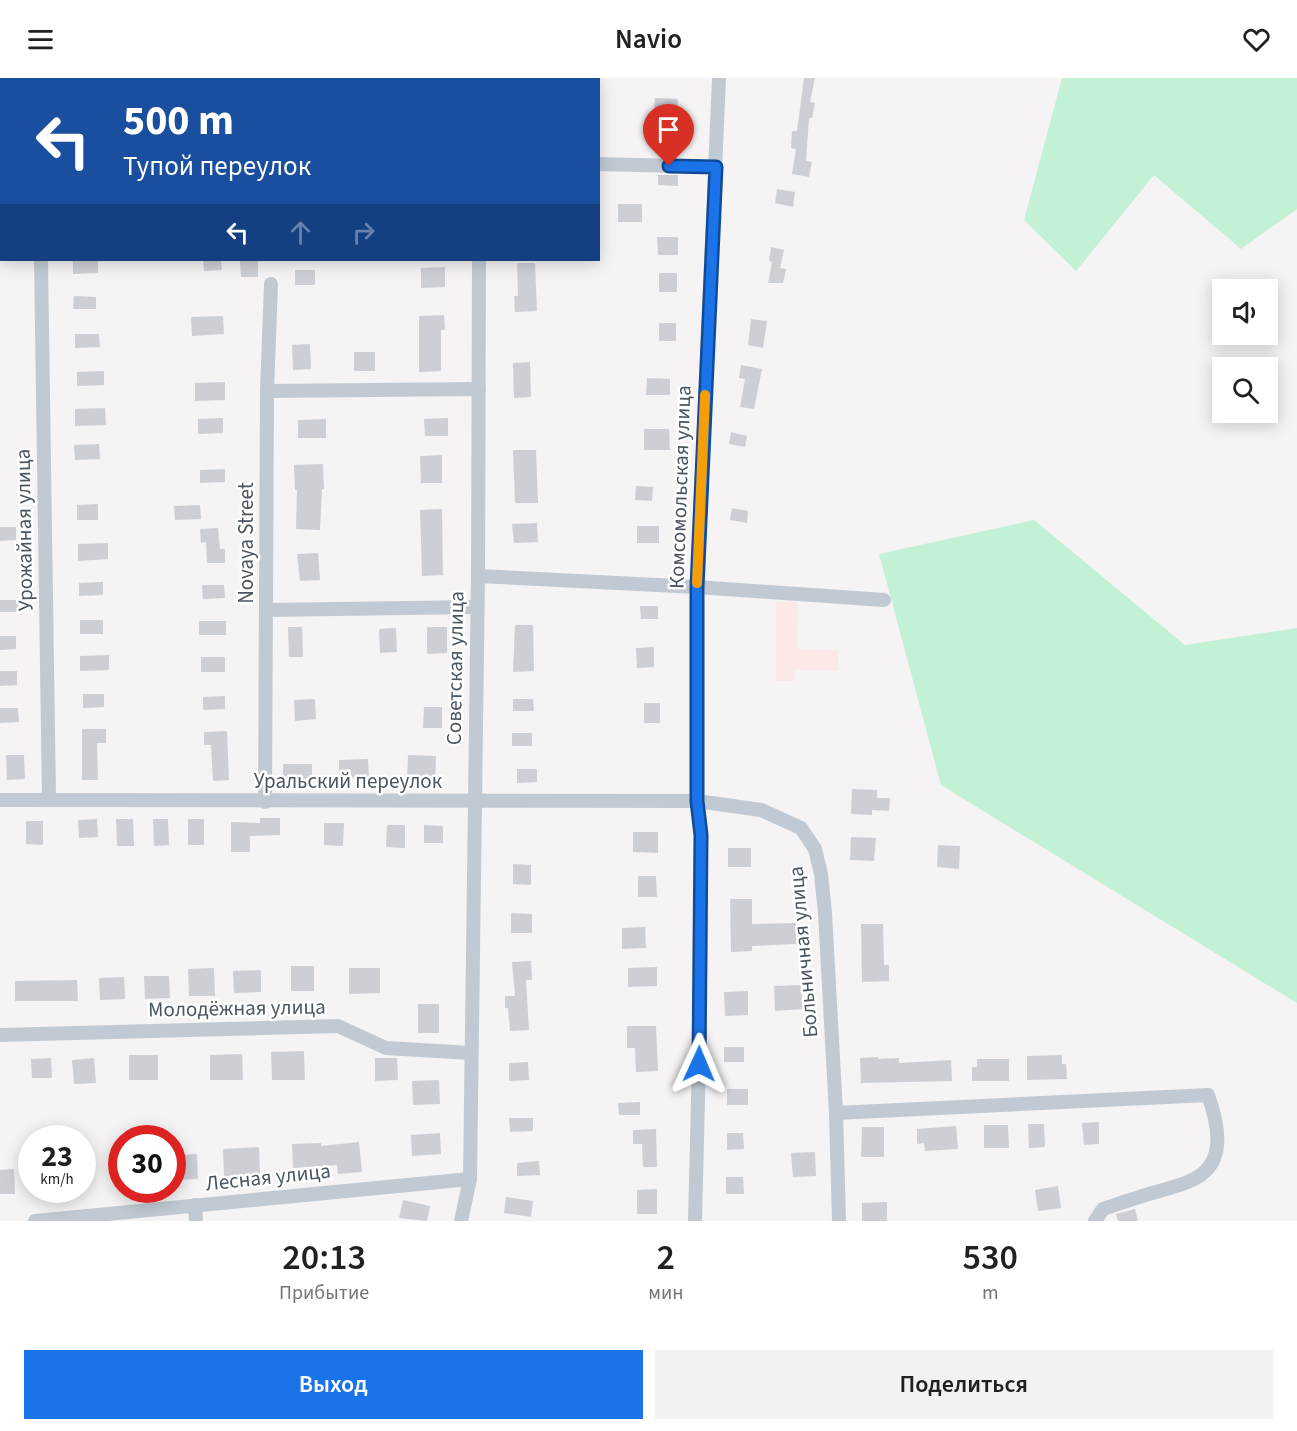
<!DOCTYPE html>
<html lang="ru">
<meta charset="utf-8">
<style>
:root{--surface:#fff;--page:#f2f2f2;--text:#202124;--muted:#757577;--accent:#1a73e8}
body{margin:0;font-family:"Source Sans 3",sans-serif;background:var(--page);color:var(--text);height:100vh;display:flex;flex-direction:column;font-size:22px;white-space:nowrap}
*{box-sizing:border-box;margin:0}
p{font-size:20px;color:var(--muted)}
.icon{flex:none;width:33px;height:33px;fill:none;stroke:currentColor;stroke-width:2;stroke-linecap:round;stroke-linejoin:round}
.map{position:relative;height:1143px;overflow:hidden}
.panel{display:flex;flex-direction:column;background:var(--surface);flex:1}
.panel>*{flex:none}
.hud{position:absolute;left:0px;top:0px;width:600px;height:183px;box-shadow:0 3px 15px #0003;background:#1a4fa0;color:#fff;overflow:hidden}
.buttons{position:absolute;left:1212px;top:201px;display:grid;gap:12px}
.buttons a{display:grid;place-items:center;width:66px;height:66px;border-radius:0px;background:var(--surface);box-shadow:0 3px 15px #0003;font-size:30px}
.speed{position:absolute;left:18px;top:1047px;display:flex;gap:12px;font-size:30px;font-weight:700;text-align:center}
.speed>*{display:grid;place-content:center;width:78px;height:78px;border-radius:50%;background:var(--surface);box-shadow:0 3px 15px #0003;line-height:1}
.speed small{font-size:15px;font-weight:400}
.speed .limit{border:9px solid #d22;background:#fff;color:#111}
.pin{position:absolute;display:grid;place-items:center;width:51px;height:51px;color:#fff;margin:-62px -26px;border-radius:50% 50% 50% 0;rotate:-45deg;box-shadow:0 0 6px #0007}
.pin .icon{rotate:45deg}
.me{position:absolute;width:66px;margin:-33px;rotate:1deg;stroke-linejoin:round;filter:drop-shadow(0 0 4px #0008)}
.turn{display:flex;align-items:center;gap:21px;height:126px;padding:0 24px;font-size:27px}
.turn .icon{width:78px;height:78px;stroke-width:2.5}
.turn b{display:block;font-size:42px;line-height:51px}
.lanes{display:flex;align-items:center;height:57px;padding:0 24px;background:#0003;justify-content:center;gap:30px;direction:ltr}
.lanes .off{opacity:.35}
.eta{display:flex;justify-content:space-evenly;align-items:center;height:102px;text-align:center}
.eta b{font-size:36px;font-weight:600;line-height:42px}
.primary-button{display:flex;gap:12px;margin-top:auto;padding:12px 24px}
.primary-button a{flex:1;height:69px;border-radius:0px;background:var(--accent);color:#fff;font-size:24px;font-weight:600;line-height:69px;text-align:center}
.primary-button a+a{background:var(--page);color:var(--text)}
header{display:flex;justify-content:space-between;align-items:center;height:78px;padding:0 24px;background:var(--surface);font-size:27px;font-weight:600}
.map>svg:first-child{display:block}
</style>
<header><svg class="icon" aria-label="menu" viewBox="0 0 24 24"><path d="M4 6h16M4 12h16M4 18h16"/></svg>Navio<svg class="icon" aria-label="heart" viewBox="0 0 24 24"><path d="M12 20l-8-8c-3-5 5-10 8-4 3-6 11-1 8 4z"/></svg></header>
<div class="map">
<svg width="1297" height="1143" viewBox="0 0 1297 1143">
<rect width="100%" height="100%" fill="#f5f3f3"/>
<polygon fill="#fce8e6" points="776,524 798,524 797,571 838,572 838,593 795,592 794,603 776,603"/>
<g fill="#c3f1d5">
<polygon points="1062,0 1297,0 1297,131 1241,171 1154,97 1076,193 1024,142"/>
<polygon points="1034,442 1185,567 1297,550 1297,925 941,707 879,476"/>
</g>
<g fill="#cdcfd5">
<polygon points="804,0 815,0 810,24 815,25 812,40 809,40 806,83 812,84 809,99 792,96 796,71 791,70 792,53 797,53"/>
<polygon points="655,20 678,21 678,33 654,32"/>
<rect x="656" y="54" width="21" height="13"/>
<polygon points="658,97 678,97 678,108 658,107"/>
<polygon points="777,111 795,114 793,129 775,125"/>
<rect x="618" y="126" width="24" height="18"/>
<polygon points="657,159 678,159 678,177 658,177"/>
<polygon points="771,169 784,172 780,190 786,191 783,205 768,205 772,184 769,183"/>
<polygon points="73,182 98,182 98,195 73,196"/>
<polygon points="203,182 221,182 222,192 204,193"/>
<polygon points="240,182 258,182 258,199 241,199"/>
<polygon points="517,185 535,185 537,233 515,234 514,218 518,218"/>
<polygon points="445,189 445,209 421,210 421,190"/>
<rect x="295" y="192" width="20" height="15"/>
<rect x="659" y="195" width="18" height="19"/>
<polygon points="74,218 96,219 96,231 73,231"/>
<polygon points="444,237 445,252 441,252 441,293 419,294 419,238"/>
<polygon points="223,238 224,256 192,258 191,239"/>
<polygon points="751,241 767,243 763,270 748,267"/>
<rect x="659" y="245" width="17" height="18"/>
<polygon points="75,256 99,256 100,269 75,270"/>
<polygon points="310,266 311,291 293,292 292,267"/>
<rect x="354" y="274" width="21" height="19"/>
<polygon points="530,284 531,319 514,320 513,285"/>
<polygon points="741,287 762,291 754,331 740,329 745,301 739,300"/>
<polygon points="104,293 104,307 77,308 77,294"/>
<polygon points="647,300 670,301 670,317 646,317"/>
<polygon points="225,304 225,322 195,323 195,305"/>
<polygon points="105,330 106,347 75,348 75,331"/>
<polygon points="223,340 223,355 198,356 198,341"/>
<polygon points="448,340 448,358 425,358 424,341"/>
<polygon points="326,341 326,360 298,360 298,342"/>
<polygon points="644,351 669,351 670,372 644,372"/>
<polygon points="731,354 747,358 745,369 729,366"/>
<polygon points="99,366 100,381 75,382 74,367"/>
<polygon points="513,372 536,372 538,425 515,425"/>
<polygon points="442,377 442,405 421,405 420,378"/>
<polygon points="323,386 324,411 322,411 320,452 296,451 297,412 295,412 294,387"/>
<polygon points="225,391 225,404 200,405 200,392"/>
<polygon points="636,408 653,409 652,423 635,422"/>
<polygon points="98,426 98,442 77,442 77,427"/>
<polygon points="200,427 201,441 175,442 174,428"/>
<polygon points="732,430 748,433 747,445 730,442"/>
<polygon points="442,431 443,497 422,498 420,432"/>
<polygon points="537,445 538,464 514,465 512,446"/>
<rect x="637" y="448" width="22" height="17"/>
<polygon points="0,449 16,449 16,462 0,463"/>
<polygon points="218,450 220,471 225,471 225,485 207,485 206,464 201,465 200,451"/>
<polygon points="108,465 108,481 78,483 78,466"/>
<polygon points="318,475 320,502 300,503 297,476"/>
<polygon points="103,504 103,517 79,518 79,505"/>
<polygon points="202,507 224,507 225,520 203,521"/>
<rect x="0" y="522" width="18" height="12"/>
<polygon points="640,528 658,528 658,541 641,541"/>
<rect x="80" y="542" width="23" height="14"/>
<rect x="199" y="543" width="27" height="14"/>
<polygon points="515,547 533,547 534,593 513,594"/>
<polygon points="288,549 302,549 303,579 289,579"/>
<polygon points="427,549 447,549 447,575 427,576"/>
<polygon points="396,550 397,574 380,575 379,551"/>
<polygon points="0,558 16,558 16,571 0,572"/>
<polygon points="654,569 654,589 637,590 636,570"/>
<polygon points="109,577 109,592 80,593 80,578"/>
<rect x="201" y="579" width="24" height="15"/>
<polygon points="0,593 17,593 17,607 0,608"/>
<polygon points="83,616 104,616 104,629 83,630"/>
<polygon points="225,618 225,631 203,632 203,619"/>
<polygon points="315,621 316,641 295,643 294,622"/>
<polygon points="513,621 533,621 534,633 513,633"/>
<rect x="644" y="625" width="16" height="20"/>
<polygon points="424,629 442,629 442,650 423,650"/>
<polygon points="0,630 18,630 19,644 0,645"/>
<polygon points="82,651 106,651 106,665 97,665 98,702 82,702"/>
<polygon points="227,653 229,702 213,703 211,667 204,667 204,654"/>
<rect x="512" y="655" width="20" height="13"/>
<polygon points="6,677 24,677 25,701 7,702"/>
<polygon points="408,677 436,678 435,704 407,703"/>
<polygon points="368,681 369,699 339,700 339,682"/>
<rect x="283" y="686" width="29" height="15"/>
<polygon points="517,691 537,691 537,704 517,705"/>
<polygon points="852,711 877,712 877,720 890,720 889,733 872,732 872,737 851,736"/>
<polygon points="260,740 280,740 280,757 250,758 250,774 231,774 231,744 260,745"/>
<polygon points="97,741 98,759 79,760 78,742"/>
<polygon points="116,741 133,741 134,768 117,768"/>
<polygon points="153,741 168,741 169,767 154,768"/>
<rect x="188" y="741" width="16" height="26"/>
<polygon points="26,743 43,743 43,767 26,766"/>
<polygon points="324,745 344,745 343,768 324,767"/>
<polygon points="387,747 405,747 405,770 386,769"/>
<polygon points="424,747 443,748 443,765 424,765"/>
<polygon points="633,754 658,754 658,775 633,774"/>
<polygon points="851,759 876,760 874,783 850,782"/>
<polygon points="938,767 960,768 959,791 937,789"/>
<rect x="728" y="770" width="23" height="19"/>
<polygon points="513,786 531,787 531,807 513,806"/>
<polygon points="638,798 656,798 657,819 638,819"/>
<polygon points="730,821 752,821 752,846 796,845 796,866 752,868 752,873 731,874"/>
<polygon points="511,835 532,836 532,855 511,855"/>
<polygon points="861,846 883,846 884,887 889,887 889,903 862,904"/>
<polygon points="645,849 646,870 622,871 622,850"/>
<polygon points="531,883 532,902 526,902 529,952 510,953 508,930 505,930 505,918 515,918 512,884"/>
<rect x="291" y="888" width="23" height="25"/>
<polygon points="657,889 657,908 628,909 628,890"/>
<polygon points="214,890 215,918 189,918 188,891"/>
<polygon points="349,890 380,890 380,915 349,916"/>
<polygon points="261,892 261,914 234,915 233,893"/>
<polygon points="144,898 169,898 170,920 145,921"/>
<polygon points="124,899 125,921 100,922 99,900"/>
<polygon points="77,902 78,923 15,923 15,903"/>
<polygon points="801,907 803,931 775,933 774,908"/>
<polygon points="748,913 748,937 725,938 724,914"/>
<rect x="418" y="926" width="21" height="29"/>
<polygon points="627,948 656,948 658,993 636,994 635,970 627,970"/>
<rect x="724" y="969" width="20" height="15"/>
<polygon points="304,973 305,1002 272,1002 271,974"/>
<polygon points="242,976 243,1002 210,1002 210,977"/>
<rect x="129" y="977" width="29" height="25"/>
<polygon points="1062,977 1062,986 1066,986 1067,1001 1027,1002 1027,978"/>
<polygon points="878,979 878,981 899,980 899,985 951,982 952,1003 861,1005 860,980"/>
<polygon points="51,980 52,1000 32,1000 31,981"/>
<polygon points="94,980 96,1005 74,1006 72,982"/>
<polygon points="375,980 397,980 398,1002 375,1003"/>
<polygon points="977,981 1009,981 1009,1003 972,1003 972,989 977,989"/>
<polygon points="528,984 529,1002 509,1003 509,985"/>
<polygon points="439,1002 440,1026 413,1027 412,1003"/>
<rect x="727" y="1011" width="21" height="16"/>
<polygon points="640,1024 640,1037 619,1037 618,1025"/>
<polygon points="509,1040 533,1040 533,1053 510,1054"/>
<polygon points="1099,1044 1099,1066 1084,1067 1082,1045"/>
<polygon points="1028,1046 1044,1046 1045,1069 1029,1070"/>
<polygon points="984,1047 1008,1047 1009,1070 984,1070"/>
<polygon points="956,1048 958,1071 925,1073 924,1065 917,1066 917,1051"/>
<polygon points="862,1049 884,1049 884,1079 861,1079"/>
<polygon points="656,1051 657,1089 643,1089 642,1066 633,1066 633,1052"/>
<polygon points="440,1055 441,1076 412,1078 411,1057"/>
<polygon points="727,1055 743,1055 744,1071 727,1072"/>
<polygon points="359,1064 362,1094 338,1096 337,1087 293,1090 292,1066 321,1065 321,1068"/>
<polygon points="259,1069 260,1096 224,1098 223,1071"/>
<polygon points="815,1074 816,1098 793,1099 791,1075"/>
<polygon points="197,1076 198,1101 175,1102 174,1077"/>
<polygon points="539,1083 540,1097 517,1098 517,1085"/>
<polygon points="14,1091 15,1116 0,1116 0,1092"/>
<polygon points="726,1099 743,1099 744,1116 726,1116"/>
<polygon points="1058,1108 1061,1130 1038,1133 1035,1112"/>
<polygon points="657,1111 657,1136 637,1136 637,1112"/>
<polygon points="506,1119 533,1123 531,1139 504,1135"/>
<polygon points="403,1122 430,1128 427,1143 399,1140"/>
<polygon points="887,1124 887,1143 862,1143 862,1125"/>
<polygon points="1135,1131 1138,1143 1118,1143 1116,1136"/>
</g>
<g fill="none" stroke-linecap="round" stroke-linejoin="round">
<g stroke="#c1cad2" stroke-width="14">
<polyline points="33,0 33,2"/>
<polyline points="223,0 223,2"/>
<polyline points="479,2 479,0"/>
<polyline points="598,86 716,89"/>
<polyline points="41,182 49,721"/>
<polyline points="267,313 479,311"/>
<polyline points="478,498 697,509 884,522"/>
<polyline points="266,532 477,529"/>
<polyline points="0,722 697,723 761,732 801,750 815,771 821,796 825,835 836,1035 839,1143"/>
<polyline points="265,724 267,313 271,206"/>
<polyline points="0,957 338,948 386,970 471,975"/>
<path d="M836 1035 1208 1017C1218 1045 1227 1083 1196 1100 1184 1107 1169 1110 1156 1114 1138 1119 1121 1125 1103 1131L1095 1143"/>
<polyline points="195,1127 196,1143"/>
<polyline points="35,1143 470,1101"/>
<polyline points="461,1143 470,1101 478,498 479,182"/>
<polyline points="695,1143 700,941 701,757 697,723 697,509 719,0"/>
</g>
</g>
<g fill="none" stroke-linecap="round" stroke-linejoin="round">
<defs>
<polyline id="route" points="669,88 716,89 697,509 697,723 701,757 699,986"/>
</defs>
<use href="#route" stroke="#114b97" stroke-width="15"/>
<use href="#route" stroke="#1a73e8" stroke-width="10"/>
<polyline stroke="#f59e0b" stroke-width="10" points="697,505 705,317"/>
</g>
<g text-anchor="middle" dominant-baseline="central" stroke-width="5" stroke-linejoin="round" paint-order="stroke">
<g font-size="21" fill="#4a5661" stroke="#fff">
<text transform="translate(680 409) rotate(-88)">Комсомольская улица</text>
<text transform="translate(24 452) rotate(-91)">Урожайная улица</text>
<text transform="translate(246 465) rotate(-90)">Novaya Street</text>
<text transform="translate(455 590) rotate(-89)">Советская улица</text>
<text x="348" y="703">Уральский переулок</text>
<text transform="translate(803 874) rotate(-95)">Больничная улица</text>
<text transform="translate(237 930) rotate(-1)">Молодёжная улица</text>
<text transform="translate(268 1099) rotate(-6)">Лесная улица</text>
</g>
</g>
</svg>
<div class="buttons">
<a><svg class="icon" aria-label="sound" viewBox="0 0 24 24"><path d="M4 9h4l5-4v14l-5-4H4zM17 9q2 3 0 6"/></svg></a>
<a><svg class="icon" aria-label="search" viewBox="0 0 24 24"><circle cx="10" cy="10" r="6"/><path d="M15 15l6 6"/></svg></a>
</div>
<div class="speed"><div>23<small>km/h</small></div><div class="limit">30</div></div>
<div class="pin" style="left:669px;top:88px;background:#d93025"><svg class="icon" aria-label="arrive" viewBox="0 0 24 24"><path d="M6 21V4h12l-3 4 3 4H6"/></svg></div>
<svg class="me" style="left:699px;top:986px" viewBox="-20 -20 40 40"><path d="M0-17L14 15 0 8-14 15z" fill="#1a73e8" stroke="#fff" stroke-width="4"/></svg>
<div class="hud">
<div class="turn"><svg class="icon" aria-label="left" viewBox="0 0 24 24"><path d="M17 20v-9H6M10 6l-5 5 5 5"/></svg><div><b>500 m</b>Тупой переулок</div></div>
<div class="lanes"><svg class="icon" aria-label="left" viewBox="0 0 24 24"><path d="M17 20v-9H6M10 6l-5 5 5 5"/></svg><svg class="icon off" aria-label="ahead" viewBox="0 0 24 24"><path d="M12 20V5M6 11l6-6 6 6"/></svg><svg class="icon off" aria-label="right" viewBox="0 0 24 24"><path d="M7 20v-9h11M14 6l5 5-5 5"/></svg></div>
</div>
</div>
<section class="panel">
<div class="eta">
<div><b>20:13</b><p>Прибытие</p></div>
<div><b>2</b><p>мин</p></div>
<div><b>530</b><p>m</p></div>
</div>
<div class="primary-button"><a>Выход</a><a>Поделиться</a></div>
</section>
